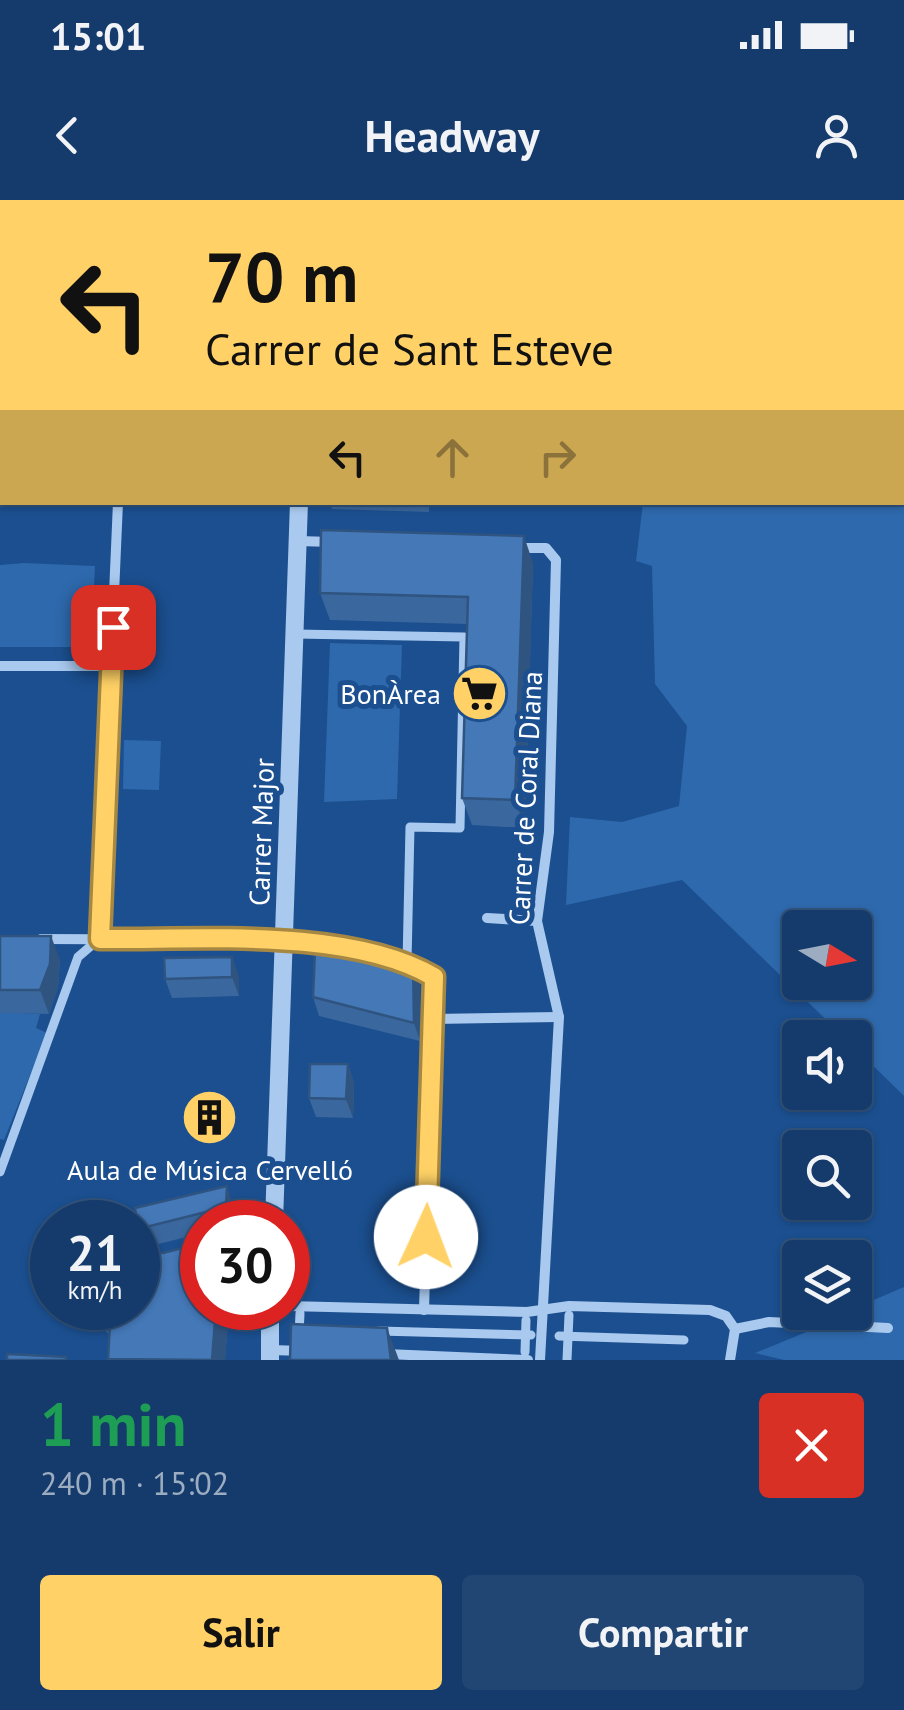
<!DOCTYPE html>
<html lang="es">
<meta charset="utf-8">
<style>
:root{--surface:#143b6b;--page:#214673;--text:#f1f3f6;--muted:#9dadc1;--line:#33557e;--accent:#ffd166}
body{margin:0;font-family:"PT Sans",sans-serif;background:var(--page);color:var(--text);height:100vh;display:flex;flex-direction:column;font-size:38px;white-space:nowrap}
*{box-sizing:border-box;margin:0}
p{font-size:32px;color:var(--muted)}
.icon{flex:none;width:55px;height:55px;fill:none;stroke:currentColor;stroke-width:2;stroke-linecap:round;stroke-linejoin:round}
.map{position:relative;height:1160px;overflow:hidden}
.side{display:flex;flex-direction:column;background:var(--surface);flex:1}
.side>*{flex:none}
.top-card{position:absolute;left:0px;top:0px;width:905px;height:305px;box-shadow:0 2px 8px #0004,0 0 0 2px var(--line);background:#ffd166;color:#111;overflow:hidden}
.needle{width:65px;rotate:100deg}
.fabs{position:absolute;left:782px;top:710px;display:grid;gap:20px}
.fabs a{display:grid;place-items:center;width:90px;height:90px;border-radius:10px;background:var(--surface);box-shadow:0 2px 8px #0004,0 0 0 2px var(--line);font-size:50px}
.speed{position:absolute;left:30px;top:1000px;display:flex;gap:20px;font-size:50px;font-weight:700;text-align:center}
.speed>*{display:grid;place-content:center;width:130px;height:130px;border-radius:50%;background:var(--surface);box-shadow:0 2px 8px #0004,0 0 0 2px var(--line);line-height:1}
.speed small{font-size:25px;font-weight:400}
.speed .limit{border:15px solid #d22;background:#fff;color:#111}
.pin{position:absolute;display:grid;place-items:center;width:85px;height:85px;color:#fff;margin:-42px;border-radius:20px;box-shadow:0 5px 15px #0006}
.me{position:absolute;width:110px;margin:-55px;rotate:2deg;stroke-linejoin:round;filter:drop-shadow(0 0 8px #0008)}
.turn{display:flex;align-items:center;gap:35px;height:210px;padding:0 40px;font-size:45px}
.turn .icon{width:130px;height:130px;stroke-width:2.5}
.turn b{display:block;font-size:70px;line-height:85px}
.lanes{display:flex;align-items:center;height:95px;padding:0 40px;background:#0003;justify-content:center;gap:50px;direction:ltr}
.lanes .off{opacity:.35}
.round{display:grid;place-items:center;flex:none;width:105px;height:105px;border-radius:10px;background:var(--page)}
.headline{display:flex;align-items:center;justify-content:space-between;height:170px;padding:0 40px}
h1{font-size:60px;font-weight:700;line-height:75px;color:#1e9e55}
.cta{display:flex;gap:20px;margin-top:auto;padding:20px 40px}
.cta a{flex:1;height:115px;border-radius:10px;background:var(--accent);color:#111;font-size:40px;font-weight:700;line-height:115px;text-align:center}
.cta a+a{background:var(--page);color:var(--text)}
.status{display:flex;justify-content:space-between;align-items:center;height:70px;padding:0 50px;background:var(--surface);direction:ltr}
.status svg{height:28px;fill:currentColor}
header{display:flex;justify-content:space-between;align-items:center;height:130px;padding:0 40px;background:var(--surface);font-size:45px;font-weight:700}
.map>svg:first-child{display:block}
</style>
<div class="status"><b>15:01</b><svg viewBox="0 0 49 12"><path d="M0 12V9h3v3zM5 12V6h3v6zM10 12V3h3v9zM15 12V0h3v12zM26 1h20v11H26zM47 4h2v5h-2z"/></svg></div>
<header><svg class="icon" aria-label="back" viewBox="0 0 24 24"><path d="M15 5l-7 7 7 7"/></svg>Headway<svg class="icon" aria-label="person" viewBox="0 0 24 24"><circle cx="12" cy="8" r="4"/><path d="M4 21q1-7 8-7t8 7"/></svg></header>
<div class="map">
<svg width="904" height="1160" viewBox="0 0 904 1160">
<rect width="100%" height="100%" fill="#1b4f8f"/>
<g fill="#2e69ad" fill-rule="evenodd">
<path d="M337 0H904V896L855 848V838L844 837 682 680 566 705 570 617 622 622 679 606 687 526 655 484 652 366 636 361 643 303 902 302V2ZM800 728H855V782H800Z"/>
<polygon points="24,363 95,366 91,447 0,447 0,365"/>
<polygon points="330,443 402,445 397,599 324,602"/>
<polygon points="124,540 161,541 159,590 123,589"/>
<polygon points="0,812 40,814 36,828 47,833 4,940 0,939"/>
<polygon points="904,1087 904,1160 784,1160 755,1153 855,1112 855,1108"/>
</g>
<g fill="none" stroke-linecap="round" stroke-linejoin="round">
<g stroke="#a9c9ee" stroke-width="9">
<polyline points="295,434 464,437 460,628 410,627 407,762"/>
<polyline points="0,972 78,757 99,739"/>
<polyline points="379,1131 531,1135"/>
<polyline points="299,1135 300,1113"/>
<polyline points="559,1136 684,1140"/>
<polyline points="525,1152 526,1120"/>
<polyline points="567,1160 569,1115"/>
</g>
<g stroke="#a9c9ee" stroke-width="10">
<polyline points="122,0 122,2"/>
<polyline points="0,148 2,148"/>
<polyline points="298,341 332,342"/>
<polyline points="519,348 546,348 556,360 549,632 537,721 559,817 540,1160"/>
<polyline points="0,466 111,466"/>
<polyline points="487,718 537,721"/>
<polyline points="41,739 285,740 338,749"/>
<polyline points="99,739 118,302"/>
<polyline points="360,753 407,762 434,777 424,1110"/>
<polyline points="433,819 559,817"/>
<polyline points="288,1106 527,1112 569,1106 710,1110 726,1116 735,1129 730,1160"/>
<polyline points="735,1129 769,1122 888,1128"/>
<polyline points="270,1150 304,1151"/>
<polyline points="386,1154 528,1160"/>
</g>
<g stroke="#a9c9ee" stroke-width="18">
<polyline points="301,2 301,0"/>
<polyline points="274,1022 299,302"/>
<polyline points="270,1160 270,1108"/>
</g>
</g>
<g fill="#3a679d">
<polygon points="330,302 429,302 429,312 332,309"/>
<polygon points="533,363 525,628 472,625 462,598 467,424 330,420 320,393"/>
<polygon points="0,736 60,760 58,787 49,814 0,813"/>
<polygon points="239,776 239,796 172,798 165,779"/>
<polygon points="420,784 420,841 319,816 313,797"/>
<polygon points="348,864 354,883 353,918 316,917 309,898"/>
<polygon points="233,1005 233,1022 202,1022 202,1033 143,1048 138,1034 138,1022"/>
<polygon points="97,1108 229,1108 225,1160 109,1160 110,1133 107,1133"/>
</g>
<g fill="#305480">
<polygon points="524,336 533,363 525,628 515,600"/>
<polygon points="51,736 60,760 58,787 49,814 40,790"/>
<polygon points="232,757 239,776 239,796 232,777"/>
<polygon points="413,765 420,784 420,841 414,823"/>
<polygon points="348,864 354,883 353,918 346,899"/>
<polygon points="227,986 233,1005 233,1022 226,1007"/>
<polygon points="216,1108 229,1108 225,1160 212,1160"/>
<polygon points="387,1128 399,1160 391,1160"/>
</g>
<g fill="#4478b7" stroke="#305480" stroke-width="2.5">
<polygon points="321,330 524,336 515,600 462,598 468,397 320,393"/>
<polygon points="0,736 51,736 50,764 40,790 0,790"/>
<polygon points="327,744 413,765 414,823 313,797 315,750 327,753"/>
<polygon points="232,757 232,777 165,779 164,758"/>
<polygon points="310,864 348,864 346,899 309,898"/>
<polygon points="227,986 226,1007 138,1029 135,1008"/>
<polygon points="202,1043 202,1108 216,1108 212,1160 108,1159 111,1108 138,1108 138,1051 163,1053"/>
<polygon points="291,1124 387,1128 391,1160 290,1160"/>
<polygon points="7,1154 66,1157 66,1160 7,1160"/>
</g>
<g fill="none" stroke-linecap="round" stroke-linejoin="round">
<defs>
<path id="route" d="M113 427 100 739C197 740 349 727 434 777L426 1037"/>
</defs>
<use href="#route" stroke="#a68842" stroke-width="25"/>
<use href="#route" stroke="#ffd166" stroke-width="18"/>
</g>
<defs>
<symbol id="supermarket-disc" viewBox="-11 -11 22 22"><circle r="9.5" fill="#ffd166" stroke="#1b4f8f"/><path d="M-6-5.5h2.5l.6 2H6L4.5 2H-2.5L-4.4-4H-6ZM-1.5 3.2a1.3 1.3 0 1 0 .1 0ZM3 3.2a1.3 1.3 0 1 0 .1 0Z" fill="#111"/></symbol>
<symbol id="building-disc" viewBox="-11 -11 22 22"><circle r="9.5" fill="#ffd166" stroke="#1b4f8f"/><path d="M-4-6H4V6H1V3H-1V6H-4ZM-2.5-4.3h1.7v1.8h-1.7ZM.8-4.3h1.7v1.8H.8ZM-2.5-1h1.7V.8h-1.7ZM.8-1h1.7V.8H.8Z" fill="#111"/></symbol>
</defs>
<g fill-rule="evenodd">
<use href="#supermarket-disc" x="448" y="462" width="63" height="63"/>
<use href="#building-disc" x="178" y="886" width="63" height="63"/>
</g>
<g text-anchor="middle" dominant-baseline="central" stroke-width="10" stroke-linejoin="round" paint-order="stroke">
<g font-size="28" fill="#fff" stroke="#1b4f8f" text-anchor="end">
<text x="441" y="493">BonÀrea</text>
<text x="210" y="969" text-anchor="middle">Aula de Música Cervelló</text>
</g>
<g font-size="28" fill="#fff" stroke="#1b4f8f">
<text transform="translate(525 598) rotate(-87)">Carrer de Coral Diana</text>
<text transform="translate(261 632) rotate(-88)">Carrer Major</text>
</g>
</g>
</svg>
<div class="fabs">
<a><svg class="needle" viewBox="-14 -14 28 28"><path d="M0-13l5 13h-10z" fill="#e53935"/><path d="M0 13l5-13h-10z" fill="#9dadc1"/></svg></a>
<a><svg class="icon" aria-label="sound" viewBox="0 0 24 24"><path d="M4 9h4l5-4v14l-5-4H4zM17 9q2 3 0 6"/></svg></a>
<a><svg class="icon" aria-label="search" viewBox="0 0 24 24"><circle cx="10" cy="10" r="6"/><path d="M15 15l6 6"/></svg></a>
<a><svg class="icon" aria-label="layers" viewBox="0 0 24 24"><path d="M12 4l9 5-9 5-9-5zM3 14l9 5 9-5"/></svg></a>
</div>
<div class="speed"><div>21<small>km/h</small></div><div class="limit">30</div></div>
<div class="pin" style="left:113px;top:427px;background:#d93025"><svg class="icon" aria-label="arrive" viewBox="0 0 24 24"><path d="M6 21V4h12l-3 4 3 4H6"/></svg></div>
<svg class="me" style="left:426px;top:1037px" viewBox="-20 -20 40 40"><circle r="19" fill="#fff"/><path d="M0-13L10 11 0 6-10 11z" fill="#ffd166"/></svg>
<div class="top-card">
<div class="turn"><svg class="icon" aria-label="left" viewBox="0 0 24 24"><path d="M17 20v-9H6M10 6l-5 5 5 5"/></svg><div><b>70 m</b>Carrer de Sant Esteve</div></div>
<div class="lanes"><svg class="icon" aria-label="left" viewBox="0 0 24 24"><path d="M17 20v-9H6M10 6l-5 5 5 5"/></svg><svg class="icon off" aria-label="ahead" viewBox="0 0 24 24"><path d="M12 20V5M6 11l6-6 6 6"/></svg><svg class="icon off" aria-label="right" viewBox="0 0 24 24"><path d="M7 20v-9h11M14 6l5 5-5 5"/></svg></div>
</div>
</div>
<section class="side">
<div class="headline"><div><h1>1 min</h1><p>240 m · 15:02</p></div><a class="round" style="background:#d93025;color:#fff"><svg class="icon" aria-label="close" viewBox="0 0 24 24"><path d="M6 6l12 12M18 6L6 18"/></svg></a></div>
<div class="cta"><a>Salir</a><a>Compartir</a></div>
</section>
